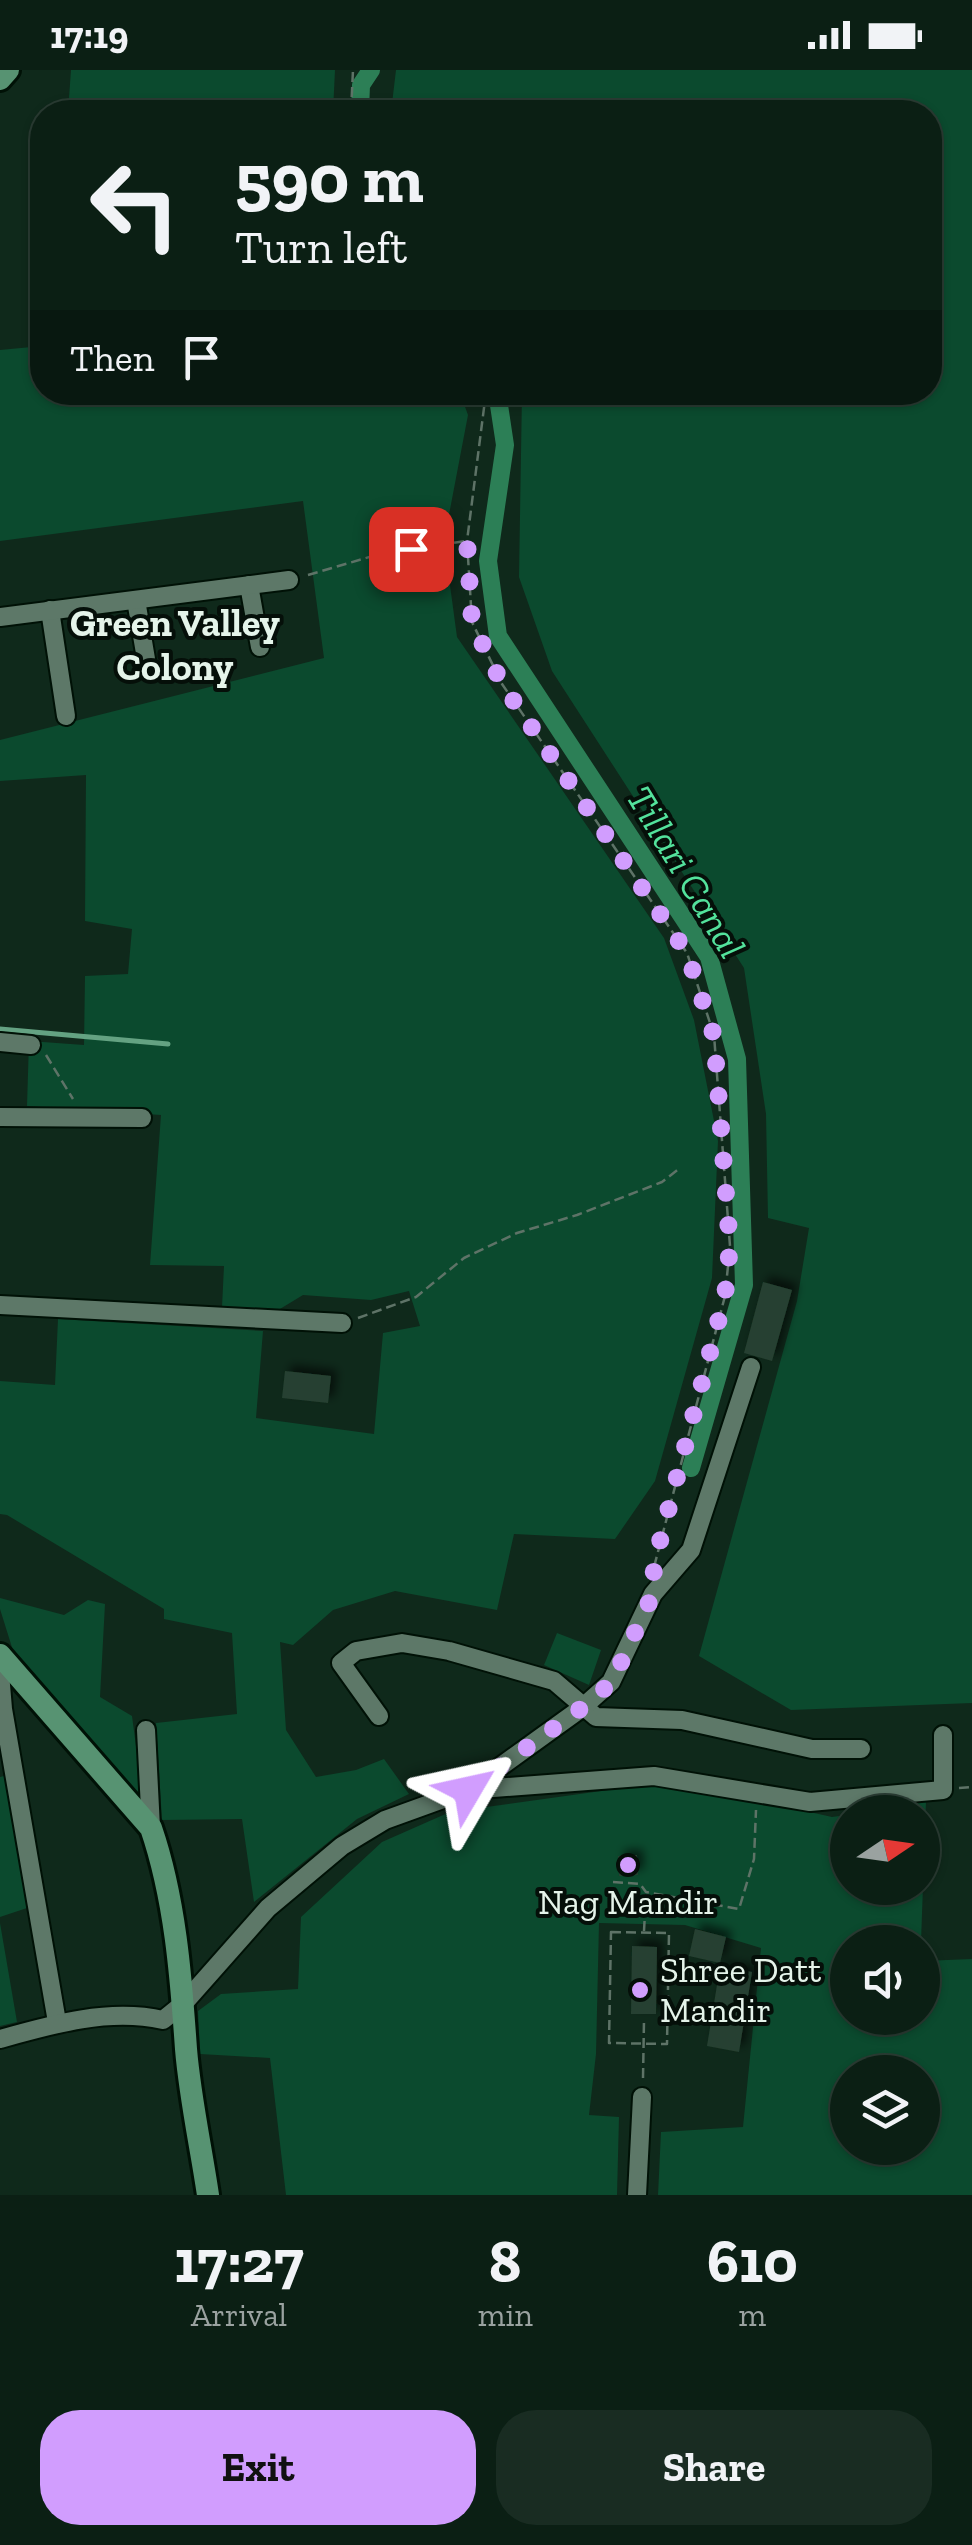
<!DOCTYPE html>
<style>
:root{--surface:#0b1f14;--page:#192c22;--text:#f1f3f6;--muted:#9aa2a0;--line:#2b3d34;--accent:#d19dfe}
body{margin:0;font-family:"Zilla Slab",serif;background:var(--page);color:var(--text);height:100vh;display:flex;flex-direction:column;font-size:38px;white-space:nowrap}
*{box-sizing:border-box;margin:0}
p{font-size:32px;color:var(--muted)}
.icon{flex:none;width:55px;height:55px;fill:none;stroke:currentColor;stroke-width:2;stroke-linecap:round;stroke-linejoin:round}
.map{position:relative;height:2125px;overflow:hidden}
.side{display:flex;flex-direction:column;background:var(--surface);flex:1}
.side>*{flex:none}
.banner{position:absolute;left:30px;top:30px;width:912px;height:305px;border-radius:40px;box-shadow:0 2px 8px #0004,0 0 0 2px var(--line);background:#0b1f14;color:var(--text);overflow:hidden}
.needle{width:65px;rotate:77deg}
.fabs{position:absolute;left:830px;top:1725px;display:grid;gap:20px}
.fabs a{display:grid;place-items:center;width:110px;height:110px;border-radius:50%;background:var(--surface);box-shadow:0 2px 8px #0004,0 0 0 2px var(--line);font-size:50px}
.pin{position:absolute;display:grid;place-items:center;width:85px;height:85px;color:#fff;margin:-42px;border-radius:20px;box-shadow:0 5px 15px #0006}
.me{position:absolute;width:110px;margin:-55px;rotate:54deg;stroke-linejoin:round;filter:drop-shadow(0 0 8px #0008)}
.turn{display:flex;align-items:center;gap:35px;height:210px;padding:0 40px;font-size:45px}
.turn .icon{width:130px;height:130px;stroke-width:2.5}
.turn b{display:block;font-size:70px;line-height:85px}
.then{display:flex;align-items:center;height:95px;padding:0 40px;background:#0003;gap:20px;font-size:38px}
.eta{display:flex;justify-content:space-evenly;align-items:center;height:170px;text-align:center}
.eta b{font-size:60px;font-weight:700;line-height:70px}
.action{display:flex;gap:20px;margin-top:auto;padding:20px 40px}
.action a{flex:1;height:115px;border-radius:40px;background:var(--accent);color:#111;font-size:40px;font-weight:700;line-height:115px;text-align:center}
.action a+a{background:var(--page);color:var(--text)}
.status{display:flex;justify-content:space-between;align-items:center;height:70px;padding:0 50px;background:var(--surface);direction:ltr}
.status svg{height:28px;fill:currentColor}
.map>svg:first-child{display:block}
</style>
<div class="status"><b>17:19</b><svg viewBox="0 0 49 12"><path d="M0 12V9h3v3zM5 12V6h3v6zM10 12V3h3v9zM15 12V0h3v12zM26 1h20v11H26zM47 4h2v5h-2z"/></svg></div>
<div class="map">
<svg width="972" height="2125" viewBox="0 0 972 2125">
<defs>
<filter id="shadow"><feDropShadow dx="6" dy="-6" stdDeviation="5" flood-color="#0009"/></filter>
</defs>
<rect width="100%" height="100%" fill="#0f291b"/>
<g fill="#0b4a2e" fill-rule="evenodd">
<polygon points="71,0 335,0 333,42 68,42"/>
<polygon points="396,0 972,0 972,1633 791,1640 699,1586 797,1231 809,1158 768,1148 766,1044 744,898 552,601 519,507 522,323 930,322 930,42 391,42"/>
<polygon points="42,276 42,322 460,323 468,345 444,471 457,567 664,868 694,950 718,1071 712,1208 655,1411 615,1469 514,1464 497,1540 395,1521 333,1540 293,1575 280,1572 286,1660 316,1707 356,1700 384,1689 409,1724 357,1749 254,1832 242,1749 162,1750 156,1653 237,1644 232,1563 164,1549 164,1539 7,1445 0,1444 0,1311 55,1315 58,1249 263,1261 256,1348 374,1364 383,1263 420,1256 409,1221 371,1230 303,1225 275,1242 222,1237 224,1196 150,1195 161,1045 27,1036 29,971 84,975 85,906 128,904 132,859 85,851 86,705 0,711 0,670 324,588 303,431 0,471 0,280"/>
<polygon points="0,1528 64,1545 88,1530 105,1534 100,1627 132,1646 141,1714 137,1728 15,1587 0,1539"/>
<polygon points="557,1563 601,1580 589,1615 544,1595"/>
<polygon points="4,1706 30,1837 0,1847 0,1707"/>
<path d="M673 1711 832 1747 847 1745 848 1818H922V1742H859L926 1731 921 1872H848V1948H922L923 1891 972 1889V2125H658L661 2062 743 2057 761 1878 685 1855 599 1853 596 1984 589 2045 619 2047 617 2125H286L270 1988 200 1984 198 1941 221 1924 298 1919 301 1847 382 1772 450 1742ZM848 2002H922V2078H848Z"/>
<polygon points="0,1853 17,1952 0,1956"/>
</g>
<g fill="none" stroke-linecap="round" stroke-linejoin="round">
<polyline stroke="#64a282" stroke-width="5" points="0,959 168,974"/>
<g stroke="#2c7f56" stroke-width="18">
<polyline points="360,42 361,15 371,0"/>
<polyline points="497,322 505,375 488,491 498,566 709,887 737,989 744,1215 691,1398"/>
</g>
</g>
<g fill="#264031" filter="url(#shadow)">
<polygon points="763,1212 792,1220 772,1291 744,1283"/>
<polygon points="285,1301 331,1306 328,1333 282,1328"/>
<polygon points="637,1785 638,1805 619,1806 618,1786"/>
<polygon points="695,1859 726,1867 720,1893 689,1886"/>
<polygon points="632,1876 657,1877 656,1944 631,1944"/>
<polygon points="720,1897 752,1902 739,1982 707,1976"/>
</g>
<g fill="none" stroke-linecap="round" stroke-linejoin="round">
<defs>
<g id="minor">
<polyline points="249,515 260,577"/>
<polyline points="136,530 146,589"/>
<polyline points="50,540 66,646"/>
<polyline points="0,547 289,510"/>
<polyline points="0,972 31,975"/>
<polyline points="0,1047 142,1048"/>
<polyline points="0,1235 342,1253"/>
<polyline points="0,1603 3,1639 57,1952"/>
<polyline points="379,1646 341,1593 356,1581 402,1573 449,1581 554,1611 596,1647 682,1650 812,1679 861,1679"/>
<polyline points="146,1660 151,1758"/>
<polyline points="468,1720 583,1637 611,1612 653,1524 691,1480 751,1297"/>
<path d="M0 1969C53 1954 109 1938 163 1950L184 1933 268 1838 342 1776 385 1750 468 1720 654 1706 810 1732 943 1720V1665"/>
<polyline points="637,2125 642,2027"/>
</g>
<g id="major">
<polyline points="0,9 8,0"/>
<path d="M0 1585 151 1758C175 1828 181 1906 186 1979 190 2028 201 2077 208 2125"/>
</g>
</defs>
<use href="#minor" stroke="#001106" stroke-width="22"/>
<use href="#major" stroke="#001106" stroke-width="28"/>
<g stroke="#5e7367" stroke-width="2.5" stroke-dasharray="10 5" stroke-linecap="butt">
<polyline points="351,42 353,0"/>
<polyline points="482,322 485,330 467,471 472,552 502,614 687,883 714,965 730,1176 725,1226 654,1497"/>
<polyline points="308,505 383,483 466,471"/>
<polyline points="46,985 73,1029"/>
<polyline points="358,1248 416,1227 464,1188 517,1163 577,1145 662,1112 680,1098"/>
<polyline points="959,1718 972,1717"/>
<polyline points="613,1812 640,1814 646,1822 739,1839 754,1789 756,1740"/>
<polyline points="644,1861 646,1824"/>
<polygon points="611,1862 669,1863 667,1974 609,1973"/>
<polyline points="643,2008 644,1950"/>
</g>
<use href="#minor" stroke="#5d7868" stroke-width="18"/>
<use href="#major" stroke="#579372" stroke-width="22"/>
</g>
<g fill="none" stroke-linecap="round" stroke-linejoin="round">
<polyline stroke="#d19dfe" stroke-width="18" stroke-dasharray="0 32.4" points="411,479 467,471 472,552 502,614 687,883 714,966 730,1176 725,1226 654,1494 653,1524 612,1612 583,1637 468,1720"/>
</g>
<g fill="#d19dfe" stroke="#050f09" stroke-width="4">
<circle cx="628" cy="1795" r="10"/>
<circle cx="640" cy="1920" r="10"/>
</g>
<g text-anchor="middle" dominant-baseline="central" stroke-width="8" stroke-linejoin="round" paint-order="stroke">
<g font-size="35" fill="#e5f4ea" stroke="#050f09">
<text x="628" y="1832">Nag Mandir</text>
<text x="660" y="1900" text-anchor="start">Shree Datt<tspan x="660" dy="40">Mandir</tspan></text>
</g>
<g font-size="38" font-weight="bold" fill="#e5f4ea" stroke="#050f09">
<text x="175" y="553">Green Valley<tspan x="175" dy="44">Colony</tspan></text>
</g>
<g font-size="38" font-style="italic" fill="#53e29c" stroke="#050f09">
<text transform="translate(686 802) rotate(59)">Tillari Canal</text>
</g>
</g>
</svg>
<div class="fabs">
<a><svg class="needle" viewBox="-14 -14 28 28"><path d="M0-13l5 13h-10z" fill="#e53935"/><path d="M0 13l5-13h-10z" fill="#9aa2a0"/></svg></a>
<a><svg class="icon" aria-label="sound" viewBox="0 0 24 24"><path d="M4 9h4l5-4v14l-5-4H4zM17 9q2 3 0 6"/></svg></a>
<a><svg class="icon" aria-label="layers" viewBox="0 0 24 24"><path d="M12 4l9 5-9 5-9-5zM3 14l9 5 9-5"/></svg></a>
</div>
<div class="pin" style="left:411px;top:479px;background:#d93025"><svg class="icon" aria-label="arrive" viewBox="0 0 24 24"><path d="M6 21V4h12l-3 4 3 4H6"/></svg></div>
<svg class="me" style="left:468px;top:1720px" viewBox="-20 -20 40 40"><path d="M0-17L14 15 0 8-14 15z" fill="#d19dfe" stroke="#fff" stroke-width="4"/></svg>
<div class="banner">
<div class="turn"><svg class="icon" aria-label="left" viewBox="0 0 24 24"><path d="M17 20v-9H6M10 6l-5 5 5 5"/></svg><div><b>590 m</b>Turn left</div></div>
<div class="then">Then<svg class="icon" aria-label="arrive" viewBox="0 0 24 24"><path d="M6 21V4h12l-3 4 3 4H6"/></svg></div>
</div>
</div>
<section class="side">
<div class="eta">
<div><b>17:27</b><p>Arrival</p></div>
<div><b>8</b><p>min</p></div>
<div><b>610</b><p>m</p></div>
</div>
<div class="action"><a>Exit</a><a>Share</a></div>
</section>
